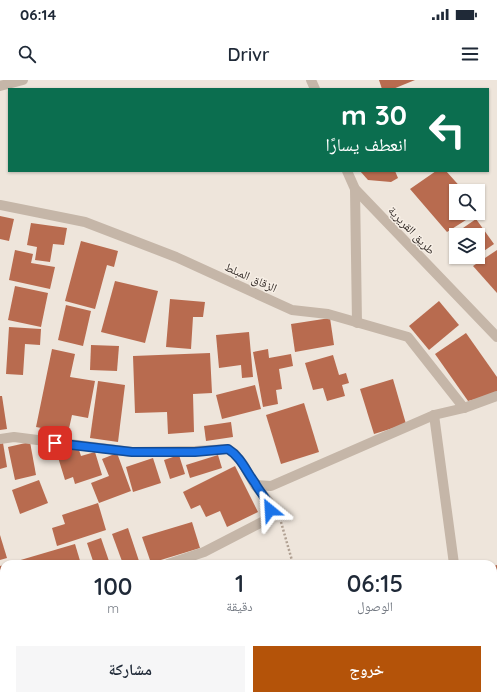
<!DOCTYPE html>
<html lang="ar">
<meta charset="utf-8">
<style>
:root{--surface:#fff;--page:#f6f6f7;--text:#1f2937;--muted:#747a83;--accent:#b45309}
body{margin:0;font-family:Quicksand,"Noto Naskh Arabic",sans-serif;background:var(--page);color:var(--text);direction:rtl;height:100vh;display:flex;flex-direction:column;font-size:15px;white-space:nowrap}
*{box-sizing:border-box;margin:0}
p{font-size:13px;color:var(--muted)}
.icon{flex:none;width:22px;height:22px;fill:none;stroke:currentColor;stroke-width:2;stroke-linecap:round;stroke-linejoin:round}
.map{position:relative;flex:1;overflow:hidden;direction:ltr}
.drawer{position:absolute;left:0px;top:480px;width:497px;height:140px;display:flex;flex-direction:column;background:var(--surface);border-radius:12px 12px 0 0;box-shadow:0 1px 3px #0004;direction:rtl}
.drawer>*{flex:none}
.banner{position:absolute;left:8px;top:8px;width:481px;height:84px;border-radius:0px;box-shadow:0 1px 3px #0004;direction:rtl;background:#0b6e4f;color:#fff;overflow:hidden}
.buttons{position:absolute;left:449px;top:104px;display:grid;gap:8px}
.buttons a{display:grid;place-items:center;width:36px;height:36px;border-radius:0px;background:var(--surface);box-shadow:0 1px 3px #0004;font-size:20px}
.pin{position:absolute;display:grid;place-items:center;width:34px;height:34px;color:#fff;margin:-17px;border-radius:8px;box-shadow:0 2px 6px #0006}
.me{position:absolute;width:44px;margin:-22px;rotate:333deg;stroke-linejoin:round;filter:drop-shadow(0 0 3px #0008)}
.turn{display:flex;align-items:center;gap:14px;height:84px;padding:0 16px;font-size:18px}
.turn .icon{width:52px;height:52px;stroke-width:2.5}
.turn b{display:block;font-size:28px;line-height:34px}
.eta{display:flex;justify-content:space-evenly;align-items:center;height:68px;text-align:center}
.eta b{font-size:24px;font-weight:600;line-height:28px}
.action{display:flex;gap:8px;margin-top:auto;padding:8px 16px}
.action a{flex:1;height:46px;border-radius:0px;background:var(--accent);color:#fff;font-size:16px;font-weight:600;line-height:46px;text-align:center}
.action a+a{background:var(--page);color:var(--text)}
.status{display:flex;justify-content:space-between;align-items:center;height:28px;padding:0 20px;background:var(--surface);direction:ltr}
.status svg{height:11px;fill:currentColor}
header{display:flex;justify-content:space-between;align-items:center;height:52px;padding:0 16px;background:var(--surface);font-size:18px;font-weight:600}
.map>svg:first-child{display:block}
</style>
<div class="status"><b>06:14</b><svg viewBox="0 0 49 12"><path d="M0 12V9h3v3zM5 12V6h3v6zM10 12V3h3v9zM15 12V0h3v12zM26 1h20v11H26zM47 4h2v5h-2z"/></svg></div>
<header><svg class="icon" aria-label="menu" viewBox="0 0 24 24"><path d="M4 6h16M4 12h16M4 18h16"/></svg>Drivr<svg class="icon" aria-label="search" viewBox="0 0 24 24"><circle cx="10" cy="10" r="6"/><path d="M15 15l6 6"/></svg></header>
<div class="map">
<svg width="497" height="620" viewBox="0 0 497 620">
<rect width="100%" height="100%" fill="#eee5db"/>
<g fill="#b86b4f">
<polygon points="379,0 415,0 393,9 382,9"/>
<polygon points="360,91 395,91 398,98 391,102 368,100"/>
<polygon points="436,91 446,91 464,111 456,111 456,133 477,133 447,152 410,109"/>
<polygon points="0,136 14,139 9,161 0,159"/>
<polygon points="476,139 494,164 478,175 478,155 456,155 456,165 450,157"/>
<polygon points="31,143 67,148 64,165 53,164 50,182 35,180 37,167 27,165"/>
<polygon points="81,161 118,171 114,187 107,185 95,229 65,221"/>
<polygon points="15,170 33,174 31,183 55,187 50,209 9,200"/>
<polygon points="497,170 497,213 473,186"/>
<polygon points="115,201 158,211 145,263 101,252"/>
<polygon points="15,206 48,213 41,247 8,240"/>
<polygon points="170,219 205,222 203,237 193,237 191,269 166,267"/>
<polygon points="439,221 459,245 429,270 409,246"/>
<polygon points="66,225 91,231 83,266 58,260"/>
<polygon points="330,238 334,265 295,272 291,244"/>
<polygon points="9,247 41,249 40,265 25,264 23,295 6,294"/>
<polygon points="249,252 253,297 242,298 241,285 219,288 216,255"/>
<polygon points="466,253 497,297 497,314 468,321 435,274"/>
<polygon points="91,265 119,266 117,291 90,290"/>
<polygon points="52,269 75,274 70,297 95,301 88,338 72,335 68,353 36,347"/>
<polygon points="268,269 269,278 291,274 293,286 279,289 282,309 276,310 278,324 263,327 253,272"/>
<polygon points="210,273 212,313 193,314 194,352 168,354 167,332 135,333 133,276"/>
<polygon points="333,275 339,295 346,293 349,303 342,305 345,316 327,321 323,308 313,310 305,283"/>
<polygon points="393,299 406,344 374,354 360,309"/>
<polygon points="98,301 125,305 118,362 90,358"/>
<polygon points="255,305 261,329 222,339 216,315"/>
<polygon points="0,316 2,316 7,349 0,350"/>
<polygon points="304,323 319,372 281,384 266,335"/>
<polygon points="231,342 233,357 206,361 204,346"/>
<polygon points="30,362 36,395 15,400 8,367"/>
<polygon points="3,363 7,387 0,389 0,364"/>
<polygon points="78,367 81,376 95,372 102,395 75,404 73,397 65,400 57,374"/>
<polygon points="117,373 131,411 99,423 91,403 109,396 102,379"/>
<polygon points="179,375 185,394 170,399 164,380"/>
<polygon points="218,375 222,388 190,398 186,385"/>
<polygon points="153,378 161,403 133,412 126,387"/>
<polygon points="235,386 258,432 227,447 220,431 206,437 200,425 191,429 183,412"/>
<polygon points="39,400 48,423 20,434 12,410"/>
<polygon points="98,423 106,450 57,466 52,448 65,444 62,435"/>
<polygon points="192,442 200,468 151,483 142,457"/>
<polygon points="128,448 140,484 123,484 112,454"/>
<polygon points="0,455 7,478 0,480"/>
<polygon points="101,458 110,484 94,484 87,463"/>
<polygon points="75,464 81,484 7,484"/>
<polygon points="4,485 4,516 0,518 0,486"/>
<polygon points="497,485 497,527 493,528 493,486"/>
<polygon points="493,529 497,529 497,582 493,583"/>
<polygon points="497,588 497,607 493,609 493,589"/>
</g>
<g fill="none" stroke-linecap="round" stroke-linejoin="round">
<g stroke="#b0a092" stroke-width="2.5" stroke-dasharray="2 2" stroke-linecap="butt">
<polyline points="281,442 293,484"/>
<polyline points="269,616 271,620"/>
<polyline points="337,616 339,620"/>
</g>
<g stroke="#c5b6a8" stroke-width="10">
<polyline points="311,0 315,9"/>
<polyline points="0,6 23,0"/>
<polyline points="347,91 355,109 497,257"/>
<polyline points="355,109 357,243"/>
<polyline points="0,125 85,142 176,177 292,230 328,234 408,257 464,328"/>
<polyline points="434,335 454,484"/>
<polyline points="0,359 14,357 132,372 195,371 228,369 235,374 243,384 255,405 269,422 270,430 266,440 204,472 168,484"/>
<polyline points="255,405 271,406 434,335 464,328 497,316"/>
<polyline points="0,597 4,612"/>
<polyline points="126,616 128,620"/>
<polyline points="471,616 472,620"/>
</g>
</g>
<g fill="none" stroke-linecap="round" stroke-linejoin="round">
<defs>
<path id="route" d="M55 363 132 372H195L228 369C241 377 246 391 255 403 260 413 268 419 270 430"/>
</defs>
<use href="#route" stroke="#114b97" stroke-width="10"/>
<use href="#route" stroke="#1a73e8" stroke-width="7"/>
</g>
<g text-anchor="middle" dominant-baseline="central" stroke-width="3" stroke-linejoin="round" paint-order="stroke">
<g font-size="12" fill="#332b27" stroke="#f7efe6">
<text transform="translate(412 150) rotate(46)">طريق القريرية</text>
<text transform="translate(251 197) rotate(24)">الزقاق المبلط</text>
</g>
</g>
</svg>
<div class="buttons">
<a><svg class="icon" aria-label="search" viewBox="0 0 24 24"><circle cx="10" cy="10" r="6"/><path d="M15 15l6 6"/></svg></a>
<a><svg class="icon" aria-label="layers" viewBox="0 0 24 24"><path d="M12 4l9 5-9 5-9-5zM3 14l9 5 9-5"/></svg></a>
</div>
<div class="pin" style="left:55px;top:363px;background:#d93025"><svg class="icon" aria-label="arrive" viewBox="0 0 24 24"><path d="M6 21V4h12l-3 4 3 4H6"/></svg></div>
<svg class="me" style="left:270px;top:430px" viewBox="-20 -20 40 40"><path d="M0-17L14 15 0 8-14 15z" fill="#1a73e8" stroke="#fff" stroke-width="4"/></svg>
<div class="banner">
<div class="turn"><svg class="icon" aria-label="left" viewBox="0 0 24 24"><path d="M17 20v-9H6M10 6l-5 5 5 5"/></svg><div><b>30 m</b>انعطف يسارًا</div></div>
</div>
<section class="drawer">
<div class="eta">
<div><b>06:15</b><p>الوصول</p></div>
<div><b>1</b><p>دقيقة</p></div>
<div><b>100</b><p>m</p></div>
</div>
<div class="action"><a>خروج</a><a>مشاركة</a></div>
</section>
</div>
